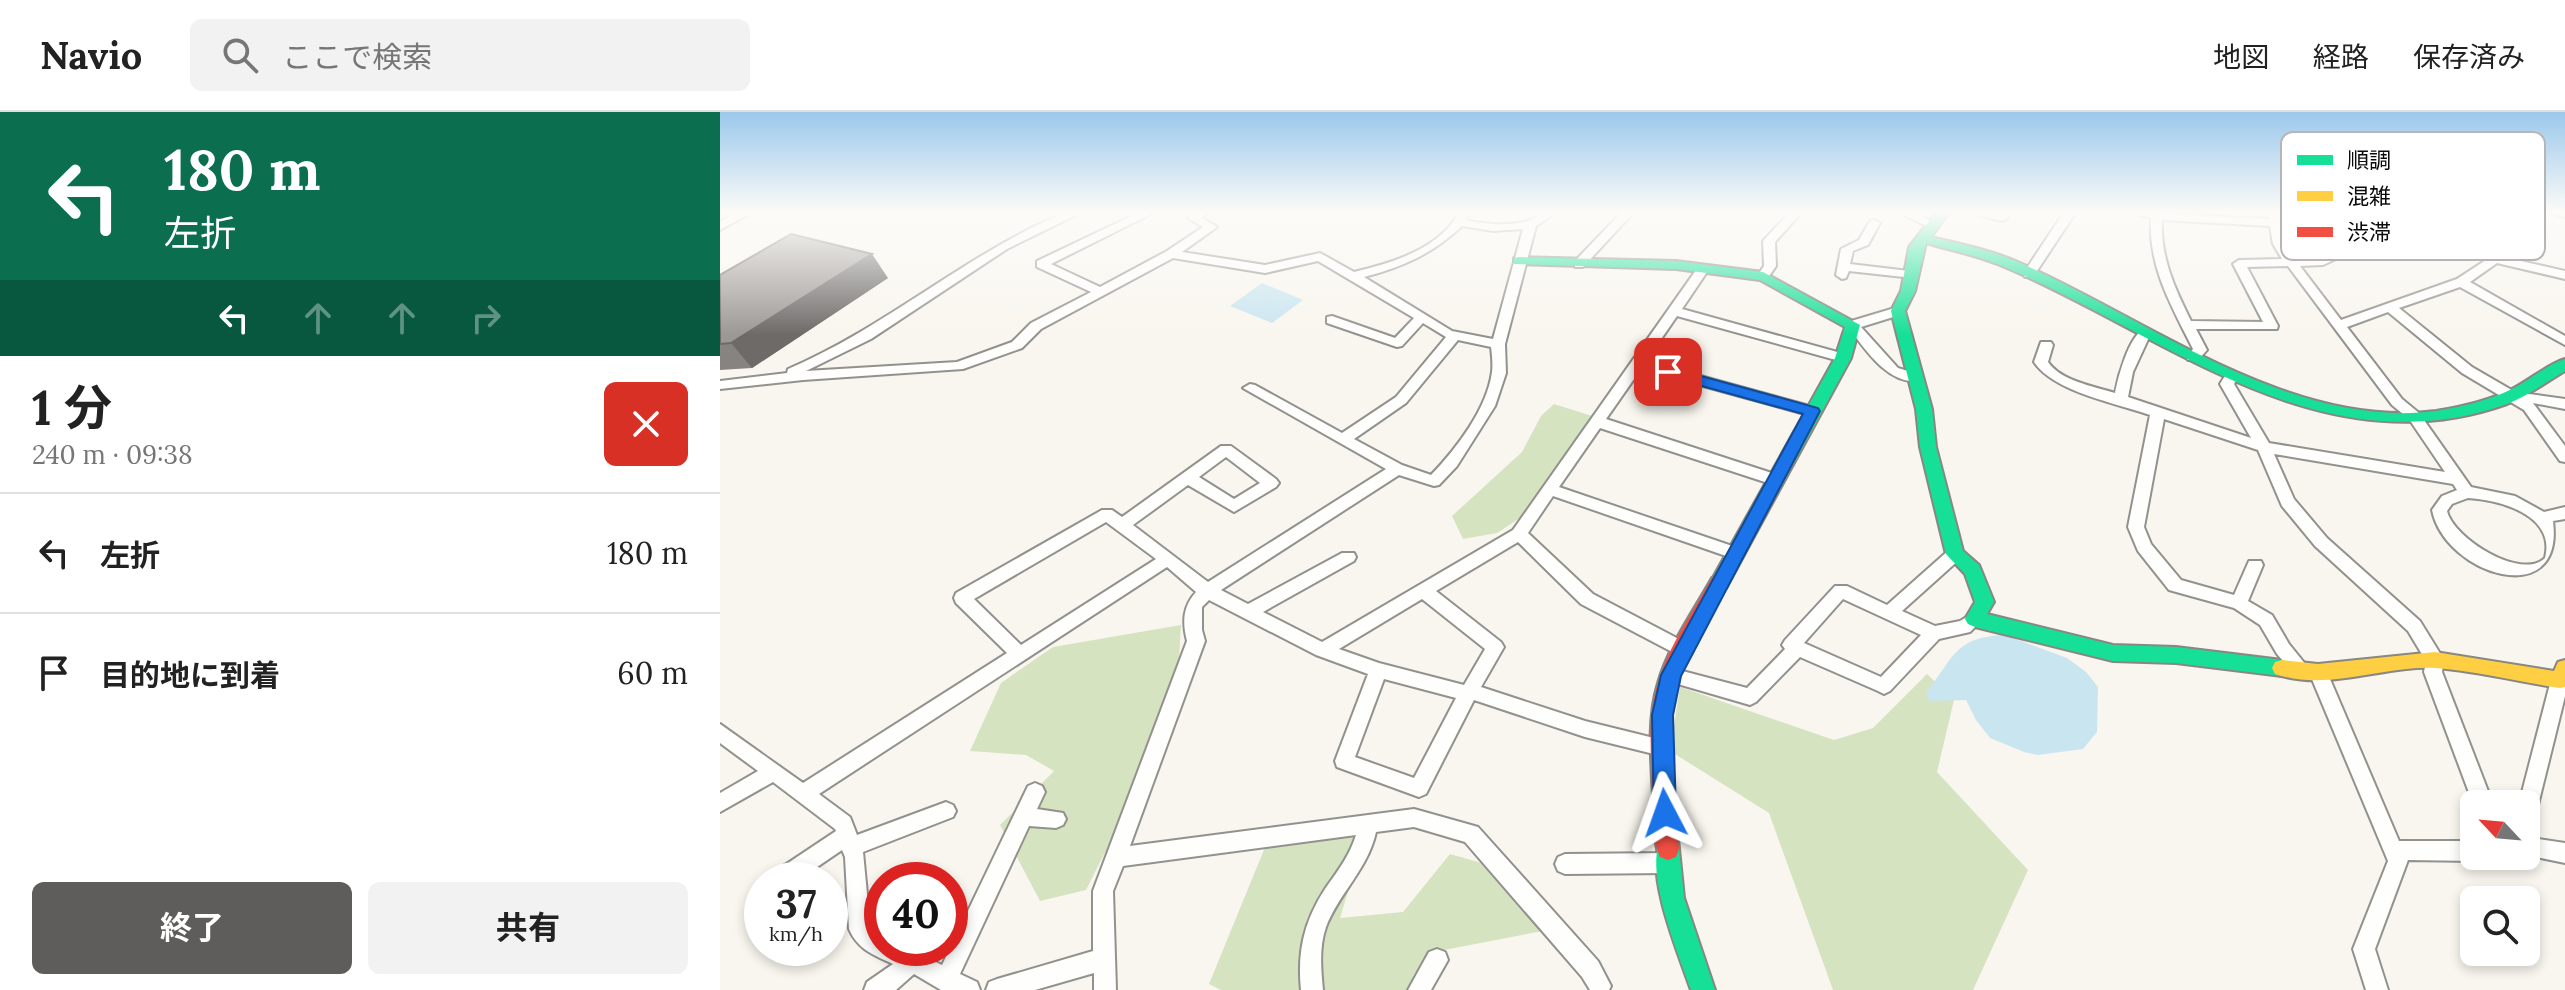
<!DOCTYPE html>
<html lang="ja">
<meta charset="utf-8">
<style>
:root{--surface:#fff;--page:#f2f2f2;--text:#222;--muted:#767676;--line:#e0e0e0;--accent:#5e5d5b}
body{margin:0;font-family:Lora,"Noto Sans JP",serif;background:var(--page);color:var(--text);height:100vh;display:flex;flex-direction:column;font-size:30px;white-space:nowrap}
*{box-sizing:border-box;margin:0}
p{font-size:26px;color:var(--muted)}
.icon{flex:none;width:44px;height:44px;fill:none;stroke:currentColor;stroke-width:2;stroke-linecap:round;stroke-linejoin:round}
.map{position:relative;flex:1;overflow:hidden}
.details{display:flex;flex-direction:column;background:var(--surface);width:720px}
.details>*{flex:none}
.banner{background:#0b6e4f;color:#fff;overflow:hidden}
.needle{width:52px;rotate:296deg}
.controls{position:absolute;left:1740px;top:678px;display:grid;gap:16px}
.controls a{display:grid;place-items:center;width:80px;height:80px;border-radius:12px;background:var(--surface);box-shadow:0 4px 12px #0003;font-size:40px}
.speed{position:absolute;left:24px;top:750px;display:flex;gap:16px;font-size:40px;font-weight:700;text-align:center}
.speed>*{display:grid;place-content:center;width:104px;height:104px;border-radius:50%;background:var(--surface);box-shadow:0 4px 12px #0003;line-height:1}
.speed small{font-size:20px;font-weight:400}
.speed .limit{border:12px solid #d22;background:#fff;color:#111}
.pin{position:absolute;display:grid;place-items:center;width:68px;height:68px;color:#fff;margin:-34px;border-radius:16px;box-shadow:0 4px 12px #0006}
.me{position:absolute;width:88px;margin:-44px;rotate:356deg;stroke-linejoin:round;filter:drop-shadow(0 0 6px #0008)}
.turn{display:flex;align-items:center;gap:28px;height:168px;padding:0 32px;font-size:36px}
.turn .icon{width:104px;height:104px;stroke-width:2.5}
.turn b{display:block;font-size:56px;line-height:68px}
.lanes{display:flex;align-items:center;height:76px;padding:0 32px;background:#0003;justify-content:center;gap:40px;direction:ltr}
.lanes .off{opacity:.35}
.round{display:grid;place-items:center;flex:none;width:84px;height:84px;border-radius:12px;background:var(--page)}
.summary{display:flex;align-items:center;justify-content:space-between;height:136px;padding:0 32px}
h1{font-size:48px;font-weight:700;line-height:60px}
.primary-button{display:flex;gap:16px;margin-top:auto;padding:16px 32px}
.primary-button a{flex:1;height:92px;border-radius:12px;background:var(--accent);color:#fff;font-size:32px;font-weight:700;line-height:92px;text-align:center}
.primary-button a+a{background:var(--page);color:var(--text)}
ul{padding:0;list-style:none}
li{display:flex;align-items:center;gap:24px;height:120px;padding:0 32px;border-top:2px solid var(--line)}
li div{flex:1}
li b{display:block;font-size:30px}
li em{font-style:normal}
header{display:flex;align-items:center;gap:48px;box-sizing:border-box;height:112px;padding:0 40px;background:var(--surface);border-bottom:2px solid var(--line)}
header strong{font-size:38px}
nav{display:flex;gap:44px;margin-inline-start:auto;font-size:28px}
.search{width:560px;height:72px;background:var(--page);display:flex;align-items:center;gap:20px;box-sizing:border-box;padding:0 28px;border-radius:12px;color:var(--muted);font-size:30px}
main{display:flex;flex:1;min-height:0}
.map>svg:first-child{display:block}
</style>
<header>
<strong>Navio</strong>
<div class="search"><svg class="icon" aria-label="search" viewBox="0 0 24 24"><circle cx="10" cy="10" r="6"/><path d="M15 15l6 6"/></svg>ここで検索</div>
<nav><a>地図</a><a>経路</a><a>保存済み</a></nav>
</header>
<main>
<section class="details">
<div class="banner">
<div class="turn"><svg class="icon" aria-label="left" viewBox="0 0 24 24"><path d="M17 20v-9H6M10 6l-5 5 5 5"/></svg><div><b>180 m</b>左折</div></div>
<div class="lanes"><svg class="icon" aria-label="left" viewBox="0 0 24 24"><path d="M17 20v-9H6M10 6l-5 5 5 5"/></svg><svg class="icon off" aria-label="ahead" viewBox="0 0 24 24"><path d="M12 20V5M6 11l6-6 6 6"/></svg><svg class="icon off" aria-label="ahead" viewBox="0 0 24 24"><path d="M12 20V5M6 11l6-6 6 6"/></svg><svg class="icon off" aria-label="right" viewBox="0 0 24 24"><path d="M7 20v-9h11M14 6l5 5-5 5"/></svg></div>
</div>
<div class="summary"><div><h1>1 分</h1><p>240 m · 09:38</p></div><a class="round" style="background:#d93025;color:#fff"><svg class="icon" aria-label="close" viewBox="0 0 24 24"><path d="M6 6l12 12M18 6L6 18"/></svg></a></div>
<ul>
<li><svg class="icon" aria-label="left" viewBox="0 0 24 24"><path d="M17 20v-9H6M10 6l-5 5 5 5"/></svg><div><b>左折</b></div><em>180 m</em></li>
<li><svg class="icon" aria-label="arrive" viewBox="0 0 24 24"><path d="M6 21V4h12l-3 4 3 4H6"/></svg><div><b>目的地に到着</b></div><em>60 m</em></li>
</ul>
<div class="primary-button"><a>終了</a><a>共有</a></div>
</section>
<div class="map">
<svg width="1845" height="878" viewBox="0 0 1845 878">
<rect width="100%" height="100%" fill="#f9f6ef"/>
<g fill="#d5e3c0">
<polygon points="834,292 872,304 812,398 777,421 743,427 732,404 802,340 821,304"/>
<polygon points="461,513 458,565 408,695 366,778 320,789 280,713 334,659 306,643 250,639 281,571 333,535"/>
<polygon points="1207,562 1234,588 1217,660 1308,758 1253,878 1113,878 1049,701 950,639 960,575 1114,628 1153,616"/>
<polygon points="646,720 620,806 683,800 730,742 786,758 833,817 719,839 694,862 690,878 501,878 489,872 546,733"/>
</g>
<g fill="#c9e5f0">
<polygon points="542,171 583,188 552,211 510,194"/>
<path d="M1285 523 1347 546 1366 560 1378 575 1377 620 1363 637 1318 643 1304 640 1270 626 1256 608 1246 588 1210 589 1206 581C1234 546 1234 525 1285 523Z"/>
</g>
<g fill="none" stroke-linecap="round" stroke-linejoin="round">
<defs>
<g id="street">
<polygon points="18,100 32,100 0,118 0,110"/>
<path d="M346 100H362L287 137 151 227 86 259 237 250 292 230 311 211 371 180 317 155V149L420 100H435L331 152 380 175 447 139 483 115 468 106 475 100H489L482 106 497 115 462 140 545 153 600 141 634 160C672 151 719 137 739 101H747L746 108 749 109C766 112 786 114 804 110 817 107 820 100 836 100L816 114 785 232 786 261 775 294 737 354 719 373 714 374 679 363 501 478 528 492 622 441H634L636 445 634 449 543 500 602 530 793 418 979 154H987L989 157 962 197 1128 243V249L1123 250 957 204 926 249 1097 296 1099 299 1097 302 1092 304 921 257 886 307 1061 364 1064 368 1061 372H1051L880 316 839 375 1021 437 1023 441 1021 445H1009L833 384 808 421 873 482 970 533 973 538 970 543 964 545 958 543 861 492 798 430 716 479 781 530 784 535 761 575 865 609 942 628 949 630 951 636 949 642 942 644 865 625 754 588 706 682 699 685 617 655 615 649 648 562 596 543 489 488 482 495V518L485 529 410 734 694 697 751 713 758 715 878 849 891 874 889 878H870L862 865 745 730 694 715 656 720C648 757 619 781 606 815 599 835 601 857 603 878H581C577 840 584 809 605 777 617 760 630 743 636 723L403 754 393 779 396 878H374V861L315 878H266L269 870 277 867 373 839V779L467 529C462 510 463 494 476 480L447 455 99 682 130 705 137 723 226 690 233 693 236 699 233 705 143 740 150 814 155 820 162 824V836H186L222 853 308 674 315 671 322 674 325 680 317 697 343 701 346 707 343 713 336 716 309 714 240 862 257 870 260 878H221L194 862 176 878H144L147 870 173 852C154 843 138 838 129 817L125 745 122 738 78 768 53 766 56 759 116 719 115 717 53 670 0 700V681L38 659 0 631V612L83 671 287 541 236 491 234 486 236 481 382 398H392L402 405 501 334H511L556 367 559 371 556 375 514 400 468 373 413 413 488 470 666 357 523 276 530 272 535 273 622 321 676 285 726 225 703 211 682 234 677 235 607 211V205L612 204 675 226 694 206 598 149 545 161 453 146 321 217 302 236 243 257 83 268 0 277V269L67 261 68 257C167 215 247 141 346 100ZM742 114 773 119 803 117 773 227 732 219 644 165C683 155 712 142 742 114ZM738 228 771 235C772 243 773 252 772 260 767 297 736 337 711 363L682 353 634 327 686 291ZM506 345 540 371 514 387 479 365ZM386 410 436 447 301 533 254 487ZM702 487 765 537 744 573 659 551 619 537ZM664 567 736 586 694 666 635 645Z"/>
<polygon points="902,100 914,100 863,155 855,155 855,149"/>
<polygon points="1070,100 1082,100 1055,130 1056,154 1047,167 1039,167 1037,164 1044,154 1043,129"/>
<polygon points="1177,100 1193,100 1219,113 1209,115"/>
<polygon points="1247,100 1291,100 1286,108 1282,109"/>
<polygon points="1344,100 1356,100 1313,165 1305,165 1303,162"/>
<path d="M1410 100 1549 107 1548 100H1560L1561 107 1643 112 1772 142 1790 100H1802L1783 145 1845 159V167L1777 151 1750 170 1845 224V233L1740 175 1679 196 1752 255 1795 280 1845 287V297L1813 291 1845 334V350L1840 349 1804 298 1742 261 1668 200 1627 215 1682 287 1699 301 1751 375 1795 384 1824 400 1845 395V407L1833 409C1845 500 1725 463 1712 398L1722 384 1737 378 1733 372 1554 342 1574 387 1607 426 1700 509 1721 543 1724 548 1722 560 1773 692 1754 694 1704 560 1706 549 1688 519 1595 434 1562 394 1538 338 1444 307 1424 415 1431 432 1461 468 1514 483 1529 449H1541L1543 453 1528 489 1552 503 1569 532 1590 558 1587 563 1581 565 1575 563 1557 542 1540 513 1514 496 1449 478 1418 439 1408 415 1430 303C1396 291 1334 280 1314 250L1321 230H1331L1333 233 1328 250C1341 269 1373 274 1395 281 1398 265 1409 224 1424 217L1429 218 1431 221 1413 260 1408 285 1531 326 1500 272 1506 262 1511 261 1518 265 1514 272 1549 331 1725 360 1689 307 1672 293 1568 154 1527 155 1558 214 1557 217H1476L1487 238 1478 248H1468L1466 245 1473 237C1452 195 1428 155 1431 106ZM1442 108 1550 114 1553 132 1562 147 1519 148 1513 152 1543 210 1471 209C1455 177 1440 145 1442 108ZM1562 114 1643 118 1653 121 1597 146 1574 147 1565 132ZM1665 124 1766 148 1737 167 1621 208 1580 154 1603 153ZM1748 386C1780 388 1836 403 1825 446 1801 469 1733 426 1727 399L1732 392Z"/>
<polygon points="1831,100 1845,100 1845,105 1833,102"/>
<polygon points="1154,108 1160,111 1148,133 1133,139 1130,152 1189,159 1195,163 1193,166 1129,159 1126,166 1122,167 1116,163 1121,137 1139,128 1150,109"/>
<path d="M1178 195 1183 196V202L1141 215 1178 256 1201 263V269C1168 274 1144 236 1127 213L1128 210Z"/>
<path d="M1235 436 1241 438 1243 442 1241 446 1182 499 1215 514 1240 509 1255 500 1261 502 1263 507 1250 520 1219 527 1170 579 1164 582 1158 579 1080 545 1036 590 1030 593 951 570 945 568 942 563 945 558 951 556 1027 576 1065 537 1062 533 1065 528 1115 474H1127L1167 493 1229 438ZM1123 487 1201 523 1161 565 1084 531Z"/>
<polygon points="1598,553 1604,555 1607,560 1679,729 1754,729 1754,744 1762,744 1754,749 1688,748 1655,837 1668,878 1646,878 1633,837 1668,749 1589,560 1592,555"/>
<polygon points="1840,561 1845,562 1845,584 1816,701 1813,707 1806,710 1806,692 1799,692 1831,568 1834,563"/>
<polygon points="1806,725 1845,731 1845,751 1806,743"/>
<polygon points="949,741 956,744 959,751 956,758 949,761 845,762 838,759 835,752 838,745 845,742"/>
<polygon points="717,837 725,840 728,848 711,878 688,878 709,840"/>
</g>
<g id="fast">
<path d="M1216 100H1229L1211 125C1240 132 1270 138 1298 150 1426 206 1570 318 1716 299 1741 295 1770 288 1792 277 1810 268 1826 253 1845 247V259C1826 270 1808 284 1787 292 1601 358 1448 225 1287 156 1261 144 1233 139 1206 131L1195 179 1185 199 1212 297 1216 335 1243 439 1259 453 1274 490 1267 502 1393 533 1456 535 1562 548 1569 550 1572 556 1569 562 1562 564 1456 551 1393 549 1255 515 1248 512 1245 507 1255 490 1245 462 1226 442 1200 335 1196 297 1171 199 1181 179 1189 135Z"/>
<polygon points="799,145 956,149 1043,160 1140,213 1131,246 1006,476 992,476 990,471 1115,246 1125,215 1040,168 956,157 794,152 794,146"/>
<path d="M948 726 956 729 959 737 964 786 995 878H971C959 843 925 763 940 729Z"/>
</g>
<path id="slow" d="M1715 540 1834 559 1838 550 1845 548V575L1840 576C1800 570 1757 559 1716 556 1663 553 1608 580 1555 562L1552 556 1555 550 1562 548 1598 552Z"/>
<path id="jam" d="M999 464 1006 466 1008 471C991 503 968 535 958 570 943 622 954 684 959 737L956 745 948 748 940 745C932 727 934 702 933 683 931 647 927 606 938 571 949 533 973 500 992 466Z"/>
</defs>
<use href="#street" stroke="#92918e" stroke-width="4"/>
<use href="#fast" stroke="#898784" stroke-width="4"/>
<use href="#slow" stroke="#898784" stroke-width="4"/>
<use href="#jam" stroke="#898784" stroke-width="4"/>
<use href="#street" fill="#fefefd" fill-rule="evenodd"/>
<use href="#fast" fill="#16e098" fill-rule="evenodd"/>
<use href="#slow" fill="#ffcf43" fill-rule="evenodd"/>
<use href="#jam" fill="#f24e42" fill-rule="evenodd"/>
</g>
<polygon fill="#868380" points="0,163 168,166 32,256 0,258"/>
<polygon fill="#6d6a68" points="152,142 168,166 32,256 11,231"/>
<polygon fill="#9c9895" stroke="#6d6a68" stroke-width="2" points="71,122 152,142 11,231 0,232 0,163"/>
<linearGradient id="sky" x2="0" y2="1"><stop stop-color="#9bc8eb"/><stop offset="0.45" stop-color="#fcfbf8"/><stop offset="1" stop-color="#fcfbf8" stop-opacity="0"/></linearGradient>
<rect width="1845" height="223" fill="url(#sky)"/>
<polygon fill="#1a73e8" stroke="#114b97" stroke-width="2" points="948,255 1098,296 1100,299 961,564 953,603 956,701 953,708 945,711 937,708 934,701 932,603 941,563 1083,302 942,263 942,256"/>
<rect x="1561" y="20" width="264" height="128" rx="12" fill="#fff" stroke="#b6b6b6" stroke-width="2"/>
<rect x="1577" y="43" width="36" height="10" fill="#16e098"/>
<rect x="1577" y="79" width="36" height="10" fill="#ffcf43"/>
<rect x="1577" y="115" width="36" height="10" fill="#f24e42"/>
<g font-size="22" fill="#0b0b0b">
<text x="1627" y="56">順調</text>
<text x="1627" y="92">混雑</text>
<text x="1627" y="128">渋滞</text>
</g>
</svg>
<div class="controls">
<a><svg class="needle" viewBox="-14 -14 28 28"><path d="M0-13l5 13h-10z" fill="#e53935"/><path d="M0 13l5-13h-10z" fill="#767676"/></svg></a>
<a><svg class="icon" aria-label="search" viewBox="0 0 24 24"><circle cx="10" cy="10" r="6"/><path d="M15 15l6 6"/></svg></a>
</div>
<div class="speed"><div>37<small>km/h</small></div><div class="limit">40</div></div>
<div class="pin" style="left:948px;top:260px;background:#d93025"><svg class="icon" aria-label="arrive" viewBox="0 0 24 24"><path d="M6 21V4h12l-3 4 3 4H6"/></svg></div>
<svg class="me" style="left:945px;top:701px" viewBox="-20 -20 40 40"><path d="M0-17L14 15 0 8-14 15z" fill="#1a73e8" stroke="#fff" stroke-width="4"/></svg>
</div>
</main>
